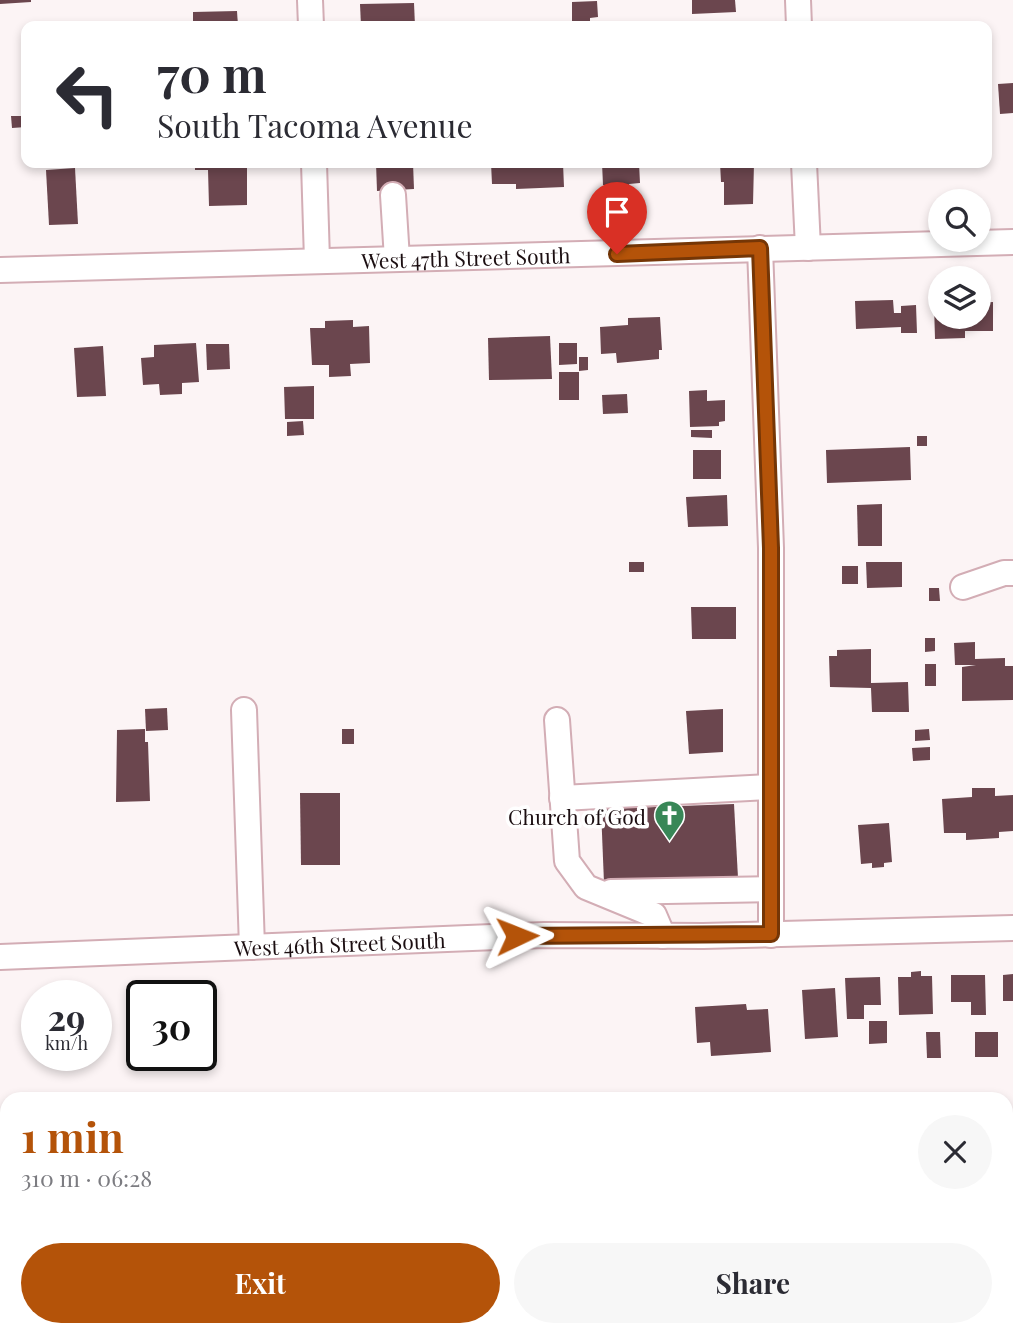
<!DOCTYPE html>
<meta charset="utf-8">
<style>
:root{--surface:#fff;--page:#f7f7f7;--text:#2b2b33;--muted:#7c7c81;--accent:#b45309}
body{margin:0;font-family:"Playfair Display",serif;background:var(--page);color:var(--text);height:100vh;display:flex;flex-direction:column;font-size:26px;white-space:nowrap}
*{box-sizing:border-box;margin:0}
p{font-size:23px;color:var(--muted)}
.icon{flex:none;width:38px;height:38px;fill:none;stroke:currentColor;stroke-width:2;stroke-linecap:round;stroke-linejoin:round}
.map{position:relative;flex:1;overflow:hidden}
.side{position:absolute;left:0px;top:1092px;width:1013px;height:245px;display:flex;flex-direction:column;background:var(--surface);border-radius:21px 21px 0 0;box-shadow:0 4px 10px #0003}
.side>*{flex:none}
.top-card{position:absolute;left:21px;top:21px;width:971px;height:147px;border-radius:14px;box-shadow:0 4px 10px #0003;background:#fff;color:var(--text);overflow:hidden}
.controls{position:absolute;left:928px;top:189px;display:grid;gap:14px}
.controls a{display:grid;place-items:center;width:63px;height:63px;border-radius:50%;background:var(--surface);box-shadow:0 4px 10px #0003;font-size:35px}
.speed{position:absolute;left:21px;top:980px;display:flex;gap:14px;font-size:35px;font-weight:700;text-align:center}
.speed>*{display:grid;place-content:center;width:91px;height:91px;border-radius:50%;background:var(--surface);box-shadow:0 4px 10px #0003;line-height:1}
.speed small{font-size:18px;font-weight:400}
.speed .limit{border:4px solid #111;border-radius:10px;background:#fff;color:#111}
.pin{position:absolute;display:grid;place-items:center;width:60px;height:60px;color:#fff;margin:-72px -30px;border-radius:50% 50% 50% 0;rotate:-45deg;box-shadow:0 0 7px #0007}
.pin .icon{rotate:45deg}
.me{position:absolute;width:77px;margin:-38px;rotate:88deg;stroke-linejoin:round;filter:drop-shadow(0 0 5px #0008)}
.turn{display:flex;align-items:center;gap:24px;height:147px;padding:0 21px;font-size:32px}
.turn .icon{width:91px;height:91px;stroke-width:2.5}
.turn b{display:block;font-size:49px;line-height:60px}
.round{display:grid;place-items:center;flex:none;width:74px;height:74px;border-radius:37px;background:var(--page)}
.overview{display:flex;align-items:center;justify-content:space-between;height:119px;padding:0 21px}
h1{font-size:42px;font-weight:700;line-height:52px;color:var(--accent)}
.button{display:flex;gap:14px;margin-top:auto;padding:14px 21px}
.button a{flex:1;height:80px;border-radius:42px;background:var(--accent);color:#fff;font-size:28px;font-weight:700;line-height:80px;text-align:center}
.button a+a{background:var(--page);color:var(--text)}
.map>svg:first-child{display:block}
</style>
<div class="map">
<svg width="1013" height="1337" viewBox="0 0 1013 1337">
<rect width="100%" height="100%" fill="#fcf4f5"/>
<g fill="#6b464e">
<polygon points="0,0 31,0 31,2 0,4"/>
<polygon points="692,0 735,0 736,12 692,14"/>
<polygon points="597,1 598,17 590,18 590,23 572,24 572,2"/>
<polygon points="414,3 415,26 361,26 360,4"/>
<polygon points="237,11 238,26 193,26 193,12"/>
<polygon points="1013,83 1013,113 1000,114 998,84"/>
<polygon points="11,116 26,116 26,127 12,128"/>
<polygon points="195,163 247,163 247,205 209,206 208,170 195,170"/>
<polygon points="376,163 413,163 414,189 377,191"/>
<polygon points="491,163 563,163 564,187 516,189 516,184 492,184"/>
<polygon points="602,163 639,163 640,183 629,184 629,191 616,192 615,185 603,185"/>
<polygon points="720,163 754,163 753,204 724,205 724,182 721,182"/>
<polygon points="75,168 78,224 49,225 46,170"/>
<polygon points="893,300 894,313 901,313 901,306 916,305 917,333 901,333 901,327 856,329 855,301"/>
<polygon points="993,302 993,331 965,331 965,338 935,339 934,304 940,303 940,317 978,317 978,303"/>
<polygon points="660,317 662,350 659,350 659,359 617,363 616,353 601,354 600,327 628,325 628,318"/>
<polygon points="353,320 353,327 369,326 370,363 350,364 351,376 329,377 329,365 312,365 310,328 325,328 325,321"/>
<polygon points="550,336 552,379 489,380 488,338"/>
<polygon points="196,343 199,382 182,383 182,394 160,395 159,384 143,385 141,358 154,357 154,345"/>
<polygon points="559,343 577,343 577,364 559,365"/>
<polygon points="206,344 229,344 230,369 207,370"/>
<polygon points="103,346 106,396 77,397 74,348"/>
<polygon points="579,357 588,357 588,370 579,371"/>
<rect x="559" y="372" width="20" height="28"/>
<polygon points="314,386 314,419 285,419 284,387"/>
<polygon points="707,390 707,401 725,400 725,421 719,422 719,426 690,427 689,391"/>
<polygon points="627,394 628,413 603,414 602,395"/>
<polygon points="303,421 304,435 287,436 287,422"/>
<polygon points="691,430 712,430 712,438 691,437"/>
<rect x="917" y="436" width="10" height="10"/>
<polygon points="910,447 911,480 827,483 826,450"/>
<rect x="693" y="450" width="28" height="29"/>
<polygon points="727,495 728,526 688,527 686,497"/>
<polygon points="882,504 882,546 858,546 857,505"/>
<rect x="629" y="562" width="15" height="10"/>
<polygon points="866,562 902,562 902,587 867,588"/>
<rect x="842" y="566" width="16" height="18"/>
<polygon points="929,588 939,588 940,601 929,601"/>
<polygon points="691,607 736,607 736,639 692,639"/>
<polygon points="925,638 935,638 935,651 925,652"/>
<polygon points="975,642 975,659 1005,658 1005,666 1013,666 1013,700 962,701 962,667 976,665 955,665 954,643"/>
<polygon points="871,649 871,683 908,682 909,712 872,712 871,688 830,687 829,656 837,656 837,650"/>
<rect x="925" y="664" width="11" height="22"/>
<polygon points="167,708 168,730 146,731 145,709"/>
<polygon points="723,709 723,752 689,754 686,711"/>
<polygon points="145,729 145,742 148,742 150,801 116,802 117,730"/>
<rect x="342" y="729" width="12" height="15"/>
<polygon points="929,729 930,740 915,741 915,730"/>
<polygon points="930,747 930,760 913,761 912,748"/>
<polygon points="972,788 995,788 995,796 1013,795 1013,831 999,832 999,838 966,840 966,833 944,833 942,799 972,797"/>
<polygon points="300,793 340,793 340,865 301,865"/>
<polygon points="734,804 738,878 604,883 601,809"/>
<polygon points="889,823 892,862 884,863 884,867 872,868 872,863 861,864 858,825"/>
<polygon points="921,971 921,976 932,976 933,1014 899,1015 898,977 911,977 911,972"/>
<polygon points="1013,974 1013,1001 1003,1001 1003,975"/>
<polygon points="951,975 985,975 986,1015 971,1015 971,1002 951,1002"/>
<polygon points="880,977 881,1005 864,1005 864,1019 847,1019 845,978"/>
<polygon points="835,988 838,1037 805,1039 802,990"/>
<polygon points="746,1004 747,1010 768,1009 771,1052 711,1056 710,1042 697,1043 695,1007"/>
<polygon points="869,1021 887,1021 887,1043 869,1044"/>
<polygon points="926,1032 940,1032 941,1058 927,1058"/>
<rect x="975" y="1032" width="23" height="25"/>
</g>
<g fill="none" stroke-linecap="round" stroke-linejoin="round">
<defs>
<g id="minor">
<polyline points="310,0 311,26"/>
<polyline points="798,0 799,26"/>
<polyline points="314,163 317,260"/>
<polyline points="804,163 808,248"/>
<polyline points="393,195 397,259"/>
<polyline points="760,248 771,548 771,935"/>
<path id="s1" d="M0 270 1013 242"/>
<polyline points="963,587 1004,573 1013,573"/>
<polyline points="244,710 252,947"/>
<polyline points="557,720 567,861 586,887 654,915 663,936"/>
<polyline points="562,798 770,787"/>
<polyline points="611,892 771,889"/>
<path id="s2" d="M0 957 544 935 703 936 1013 928"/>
<polyline points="580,1330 582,1337"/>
</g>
</defs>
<use href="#minor" stroke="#d3adb5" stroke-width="28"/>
<use href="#minor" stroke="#fff" stroke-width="24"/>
</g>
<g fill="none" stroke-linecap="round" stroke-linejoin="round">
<defs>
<polyline id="route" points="517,936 771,934 771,548 760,248 617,254"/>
</defs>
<use href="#route" stroke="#753606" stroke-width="18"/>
<use href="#route" stroke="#b45309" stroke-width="12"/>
</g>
<defs>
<symbol id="church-pin" viewBox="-11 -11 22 30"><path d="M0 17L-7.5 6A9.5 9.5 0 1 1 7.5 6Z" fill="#388757" stroke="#fff"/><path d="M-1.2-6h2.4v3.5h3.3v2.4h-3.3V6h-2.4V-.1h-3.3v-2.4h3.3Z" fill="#fff"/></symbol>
</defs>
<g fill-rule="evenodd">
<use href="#church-pin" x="652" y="798" width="35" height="47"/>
</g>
<g text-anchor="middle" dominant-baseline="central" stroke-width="7" stroke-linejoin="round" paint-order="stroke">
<g font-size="21" fill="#1b0e11" stroke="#fff">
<text stroke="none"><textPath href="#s1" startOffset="466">West 47th Street South</textPath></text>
<text stroke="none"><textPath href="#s2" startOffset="340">West 46th Street South</textPath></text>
</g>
<g font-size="21" fill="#1b0e11" stroke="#fff" text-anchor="end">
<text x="646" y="816">Church of God</text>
</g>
</g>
</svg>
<div class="controls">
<a><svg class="icon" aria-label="search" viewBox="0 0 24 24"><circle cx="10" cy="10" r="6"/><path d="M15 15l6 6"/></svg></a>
<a><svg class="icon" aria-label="layers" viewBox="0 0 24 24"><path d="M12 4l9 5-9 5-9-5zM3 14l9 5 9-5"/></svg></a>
</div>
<div class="speed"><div>29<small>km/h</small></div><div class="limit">30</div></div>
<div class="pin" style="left:617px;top:254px;background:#d93025"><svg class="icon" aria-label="arrive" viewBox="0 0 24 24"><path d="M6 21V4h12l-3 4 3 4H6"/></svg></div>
<svg class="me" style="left:517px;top:936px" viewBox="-20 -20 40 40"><path d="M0-17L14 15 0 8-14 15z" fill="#b45309" stroke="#fff" stroke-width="4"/></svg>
<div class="top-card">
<div class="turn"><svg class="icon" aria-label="left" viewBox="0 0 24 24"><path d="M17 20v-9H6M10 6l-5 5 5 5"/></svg><div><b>70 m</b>South Tacoma Avenue</div></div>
</div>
<section class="side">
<div class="overview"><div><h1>1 min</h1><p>310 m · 06:28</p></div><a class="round"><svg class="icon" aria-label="close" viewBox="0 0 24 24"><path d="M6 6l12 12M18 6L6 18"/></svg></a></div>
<div class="button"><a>Exit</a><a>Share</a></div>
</section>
</div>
